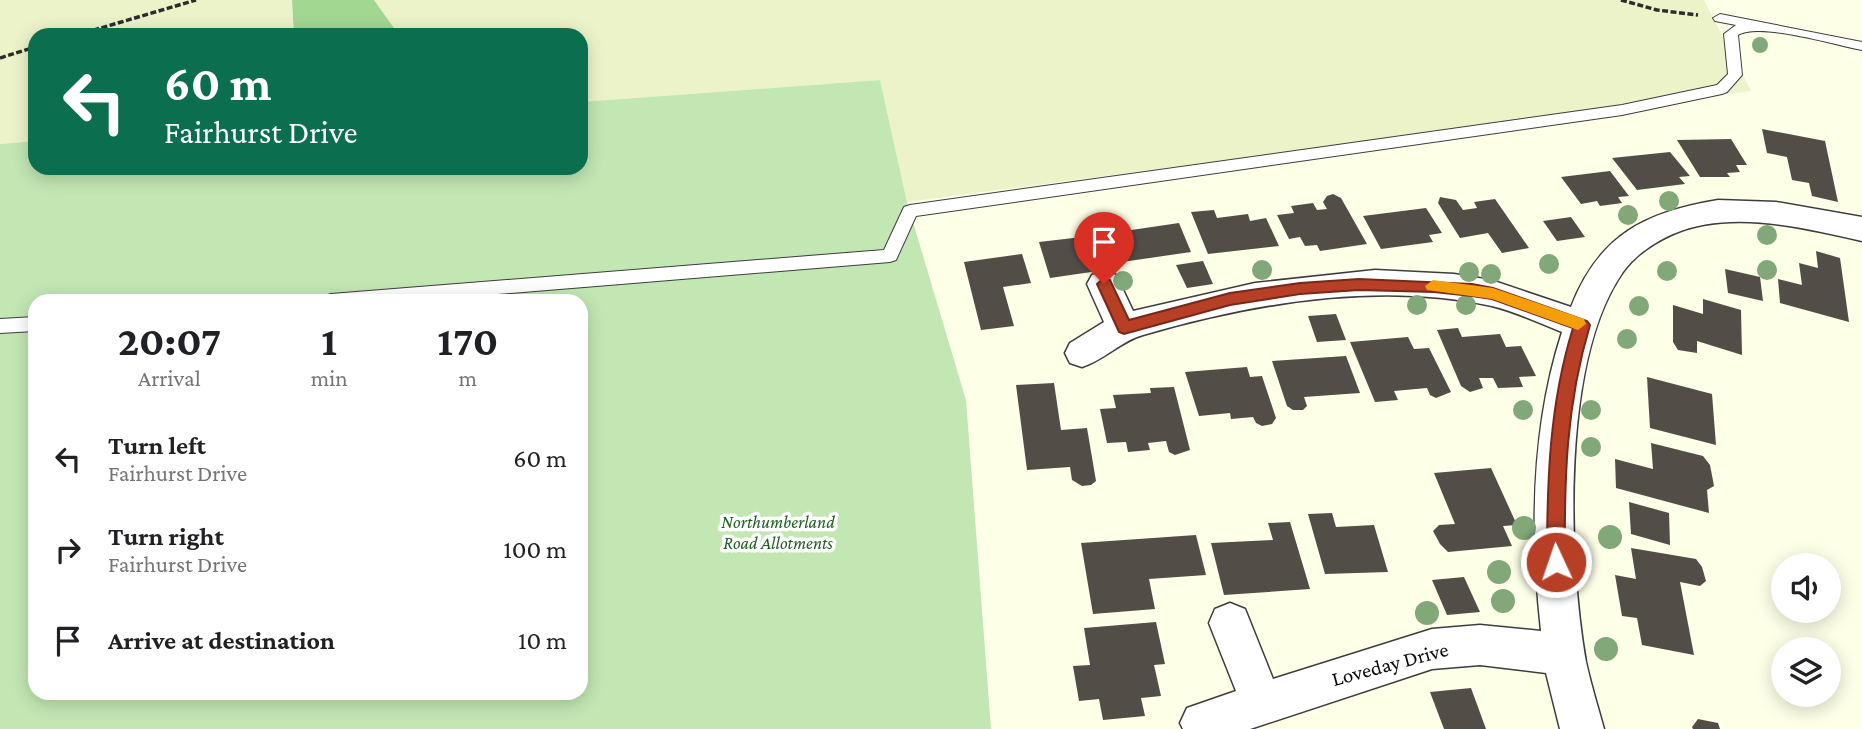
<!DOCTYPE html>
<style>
:root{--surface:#fff;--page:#f2f2f2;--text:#202124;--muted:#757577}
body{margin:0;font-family:"Crimson Pro",serif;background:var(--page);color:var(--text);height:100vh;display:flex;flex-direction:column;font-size:26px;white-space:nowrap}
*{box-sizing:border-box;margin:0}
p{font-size:23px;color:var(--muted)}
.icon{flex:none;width:38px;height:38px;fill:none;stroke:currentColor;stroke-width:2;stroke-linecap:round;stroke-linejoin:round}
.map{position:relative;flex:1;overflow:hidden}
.drawer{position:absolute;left:28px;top:294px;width:560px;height:406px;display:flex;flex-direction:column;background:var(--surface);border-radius:21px;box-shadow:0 4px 18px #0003}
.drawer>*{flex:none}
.hud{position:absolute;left:28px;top:28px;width:560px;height:147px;border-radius:21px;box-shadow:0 4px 18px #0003;background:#0b6e4f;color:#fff;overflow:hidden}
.controls{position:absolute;left:1771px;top:553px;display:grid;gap:14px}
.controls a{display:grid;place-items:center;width:70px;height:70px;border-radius:50%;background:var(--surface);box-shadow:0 4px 18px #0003;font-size:35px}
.pin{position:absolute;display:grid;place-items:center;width:60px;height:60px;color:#fff;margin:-72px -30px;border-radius:50% 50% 50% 0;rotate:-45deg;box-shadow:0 0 7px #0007}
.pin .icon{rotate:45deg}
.me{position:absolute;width:77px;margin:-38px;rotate:357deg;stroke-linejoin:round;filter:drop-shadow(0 0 5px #0008)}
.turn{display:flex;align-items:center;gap:24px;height:147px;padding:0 21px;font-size:32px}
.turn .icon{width:91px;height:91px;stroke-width:2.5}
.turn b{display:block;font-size:49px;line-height:60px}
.eta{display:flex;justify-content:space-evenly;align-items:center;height:119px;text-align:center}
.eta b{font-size:42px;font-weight:700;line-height:49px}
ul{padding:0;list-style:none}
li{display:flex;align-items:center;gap:21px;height:91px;padding:0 21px}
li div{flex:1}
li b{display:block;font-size:26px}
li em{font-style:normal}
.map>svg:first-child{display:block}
</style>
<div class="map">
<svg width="1862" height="729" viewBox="0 0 1862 729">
<rect width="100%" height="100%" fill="#feffe7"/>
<g fill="#edf3c9">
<polygon points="0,0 292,0 294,35 35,35 35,141 0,144"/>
<polygon points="374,0 1704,0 1751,91 907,202 880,80 581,102 581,35 399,35"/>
</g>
<path fill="#c2e7b3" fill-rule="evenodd" d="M880 80 907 202 966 400 991 729H0V144L35 141V168H581V102ZM35 301H581V693H35Z"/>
<polygon fill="#a2d792" points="292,0 374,0 399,35 294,35"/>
<g fill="#524e47">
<polygon points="1762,129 1825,141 1838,202 1812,196 1809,183 1792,180 1787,157 1767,153"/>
<polygon points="1731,139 1747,165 1736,165 1740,172 1727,173 1730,177 1700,177 1677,140"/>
<polygon points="1670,152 1690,176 1679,177 1685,184 1637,190 1612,158"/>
<polygon points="1610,171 1629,196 1618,197 1622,203 1600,206 1597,201 1581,204 1561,177"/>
<polygon points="1333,194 1341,198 1367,244 1320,251 1317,245 1305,246 1300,237 1289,239 1277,215 1294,213 1291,206 1313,203 1317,210 1327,209 1323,202 1327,196"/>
<polygon points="1440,197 1456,200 1463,210 1477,208 1474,202 1495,199 1529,248 1502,253 1488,233 1460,238 1438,203"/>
<polygon points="1426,208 1442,233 1429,235 1433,242 1381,249 1363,216"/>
<polygon points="1214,210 1217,218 1248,214 1250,221 1266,218 1279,246 1208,254 1191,212"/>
<polygon points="1571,217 1585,237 1557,241 1543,221"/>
<polygon points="1179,223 1191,252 1122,262 1111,233"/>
<polygon points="1099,235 1108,261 1095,263 1098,271 1050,278 1039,242"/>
<polygon points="1816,251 1840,258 1849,322 1780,303 1778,279 1802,285 1799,263 1818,268"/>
<polygon points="1022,254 1031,283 1003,287 1014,326 981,330 964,262"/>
<polygon points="1203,261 1213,284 1187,288 1176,265"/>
<polygon points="1725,269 1760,277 1763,301 1728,293"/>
<polygon points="1703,299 1741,310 1742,355 1697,341 1697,353 1678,350 1673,342 1673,305 1703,314"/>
<polygon points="1336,314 1346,340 1317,342 1308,316"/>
<polygon points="1458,328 1462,337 1500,334 1506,347 1521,346 1536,376 1519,377 1523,387 1498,388 1493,378 1479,378 1483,388 1470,392 1461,386 1437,330"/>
<polygon points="1408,337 1414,349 1429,348 1451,392 1436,398 1430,395 1427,388 1394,391 1398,400 1375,402 1350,342"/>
<polygon points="1346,356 1360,393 1304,397 1307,406 1303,410 1293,410 1287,406 1272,361"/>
<polygon points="1247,367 1250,377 1262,376 1276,418 1272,424 1262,426 1256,423 1253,417 1231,419 1230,413 1199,416 1185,372"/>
<polygon points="1647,377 1712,394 1716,445 1650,428"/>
<polygon points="1054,383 1061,430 1087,428 1096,481 1091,485 1082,486 1072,480 1070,467 1027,470 1016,385"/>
<polygon points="1174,387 1190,450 1175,455 1169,452 1166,441 1148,443 1150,450 1128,452 1126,442 1107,443 1100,409 1116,408 1113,395 1151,393 1150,388"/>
<polygon points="1651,443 1703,456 1710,465 1714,486 1707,490 1709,513 1616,488 1615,459 1653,469"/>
<polygon points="1491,468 1517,525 1503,526 1512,546 1448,552 1440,544 1433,531 1439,525 1455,524 1434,473"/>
<polygon points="1629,502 1669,513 1670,545 1631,534"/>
<polygon points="1332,513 1336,527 1374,525 1388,572 1325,574 1308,514"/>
<polygon points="1290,522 1310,589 1224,595 1211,543 1273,540 1268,523"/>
<polygon points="1196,535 1206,575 1149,579 1155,609 1093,614 1081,543"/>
<polygon points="1631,548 1696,559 1702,567 1706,581 1700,586 1680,582 1694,655 1642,645 1637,618 1622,616 1615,575 1636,579"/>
<polygon points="1464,577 1480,612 1447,615 1432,580"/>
<polygon points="1156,622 1165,664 1154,665 1161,696 1141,698 1145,716 1103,720 1099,699 1079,701 1073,666 1090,665 1084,628"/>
<polygon points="1471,688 1486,729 1444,729 1430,692"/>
<polygon points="1698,719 1718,723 1720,729 1693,729 1692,727"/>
</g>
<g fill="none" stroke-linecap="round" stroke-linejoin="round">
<defs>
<g id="service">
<path d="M1720 14 1862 42V50C1835 45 1760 22 1738 35L1742 75 1727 92 1722 94 1622 115 916 216 896 260 890 262 412 301H323L325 296 331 294 884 250 904 207 910 205 1622 105 1717 85 1728 74 1724 34 1736 25 1715 21 1713 18Z"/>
<polygon points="35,317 35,331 0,333 0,319"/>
</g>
<path id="minor" d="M1718 200 1776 202 1862 217V241C1804 228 1731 209 1673 234 1655 242 1635 255 1623 272 1561 360 1568 559 1586 662 1591 685 1598 707 1604 729H1560L1546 673 1480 665 1432 669 1250 729H1183L1180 723 1187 708 1236 691 1209 623 1215 609 1230 603 1245 609 1273 679 1432 629 1480 625 1541 631C1530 531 1531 428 1562 332 1539 323 1516 312 1492 306 1378 281 1253 303 1143 335 1121 341 1104 360 1082 367L1070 363 1065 353 1070 343 1104 322 1087 284 1092 275 1104 271 1116 275 1133 311 1255 283 1375 270 1454 274 1491 280 1571 307C1599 235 1645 212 1718 200Z"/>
</defs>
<use href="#service" stroke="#3d3d3d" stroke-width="2"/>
<use href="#minor" stroke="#3d3d3d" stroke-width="3"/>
<g stroke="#2c2c2c" stroke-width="3.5" stroke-dasharray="6 2.5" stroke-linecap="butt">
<polyline points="1621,0 1657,10 1698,15"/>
<polyline points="77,35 196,0"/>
<polyline points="0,58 35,47"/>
</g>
<use href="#service" fill="#fff" fill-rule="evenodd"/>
<use href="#minor" fill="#fff" fill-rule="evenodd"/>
</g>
<g fill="#82a778">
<circle cx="1760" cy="45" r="8"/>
<circle cx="1669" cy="201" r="10"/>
<circle cx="1628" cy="215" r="10"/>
<circle cx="1767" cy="235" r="10"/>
<circle cx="1549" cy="264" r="10"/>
<circle cx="1262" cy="270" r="10"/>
<circle cx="1767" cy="270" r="10"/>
<circle cx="1667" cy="271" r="10"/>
<circle cx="1469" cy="272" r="10"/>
<circle cx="1491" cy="274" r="10"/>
<circle cx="1123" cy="281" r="10"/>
<circle cx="1417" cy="305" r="10"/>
<circle cx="1466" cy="305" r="10"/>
<circle cx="1639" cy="306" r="10"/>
<circle cx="1627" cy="339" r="10"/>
<circle cx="1523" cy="410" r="10"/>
<circle cx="1591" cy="410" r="10"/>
<circle cx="1591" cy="447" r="10"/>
<circle cx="1524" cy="528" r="12"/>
<circle cx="1610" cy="537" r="12"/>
<circle cx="1499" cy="572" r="12"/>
<circle cx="1503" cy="601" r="12"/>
<circle cx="1427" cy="613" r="12"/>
<circle cx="1606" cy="649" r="12"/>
</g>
<path fill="#b63f26" stroke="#762919" stroke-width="2" d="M1104 278 1110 280 1129 320 1230 293 1300 283 1359 279 1472 284 1493 288 1587 321 1590 325C1566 405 1564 480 1565 562L1562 568 1556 571 1550 568 1547 562C1547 483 1549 405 1573 328L1492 299 1472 296 1434 292 1359 290 1300 294 1230 305 1124 334 1119 332 1097 284Z"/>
<polygon fill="#f59e0b" points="1433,280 1493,288 1584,319 1586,324 1578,330 1492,299 1427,290 1425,286"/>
<g text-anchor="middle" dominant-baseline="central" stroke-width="7" stroke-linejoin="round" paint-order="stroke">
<g font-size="18" font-style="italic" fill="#1d5f1e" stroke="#fff">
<text x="778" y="522">Northumberland<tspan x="778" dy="21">Road Allotments</tspan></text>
</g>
<g font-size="21" fill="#0a0a0a" stroke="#fff">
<text transform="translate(1390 664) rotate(-15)">Loveday Drive</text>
</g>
</g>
</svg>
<div class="controls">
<a><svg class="icon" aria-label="sound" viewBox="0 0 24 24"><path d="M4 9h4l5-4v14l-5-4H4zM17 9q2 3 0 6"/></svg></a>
<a><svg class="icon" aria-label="layers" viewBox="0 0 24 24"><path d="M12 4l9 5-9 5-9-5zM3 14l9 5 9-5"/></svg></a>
</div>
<div class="pin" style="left:1104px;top:284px;background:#d93025"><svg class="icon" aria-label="arrive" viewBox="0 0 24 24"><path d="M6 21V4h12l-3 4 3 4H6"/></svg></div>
<svg class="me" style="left:1556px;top:562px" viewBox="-20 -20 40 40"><circle r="17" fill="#b63f26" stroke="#fff" stroke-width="3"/><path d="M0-11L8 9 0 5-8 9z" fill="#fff"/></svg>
<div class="hud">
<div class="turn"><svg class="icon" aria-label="left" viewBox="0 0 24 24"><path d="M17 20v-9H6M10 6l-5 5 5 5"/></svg><div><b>60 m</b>Fairhurst Drive</div></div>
</div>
<section class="drawer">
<div class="eta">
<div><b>20:07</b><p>Arrival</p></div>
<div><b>1</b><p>min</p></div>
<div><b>170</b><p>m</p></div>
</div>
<ul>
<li><svg class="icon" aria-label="left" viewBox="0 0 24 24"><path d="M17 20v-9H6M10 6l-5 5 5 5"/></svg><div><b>Turn left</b><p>Fairhurst Drive</p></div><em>60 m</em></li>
<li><svg class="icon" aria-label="right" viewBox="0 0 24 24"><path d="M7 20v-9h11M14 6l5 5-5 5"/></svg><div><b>Turn right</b><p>Fairhurst Drive</p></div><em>100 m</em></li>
<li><svg class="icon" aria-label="arrive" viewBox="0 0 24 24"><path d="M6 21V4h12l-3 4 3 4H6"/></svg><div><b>Arrive at destination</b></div><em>10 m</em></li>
</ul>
</section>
</div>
